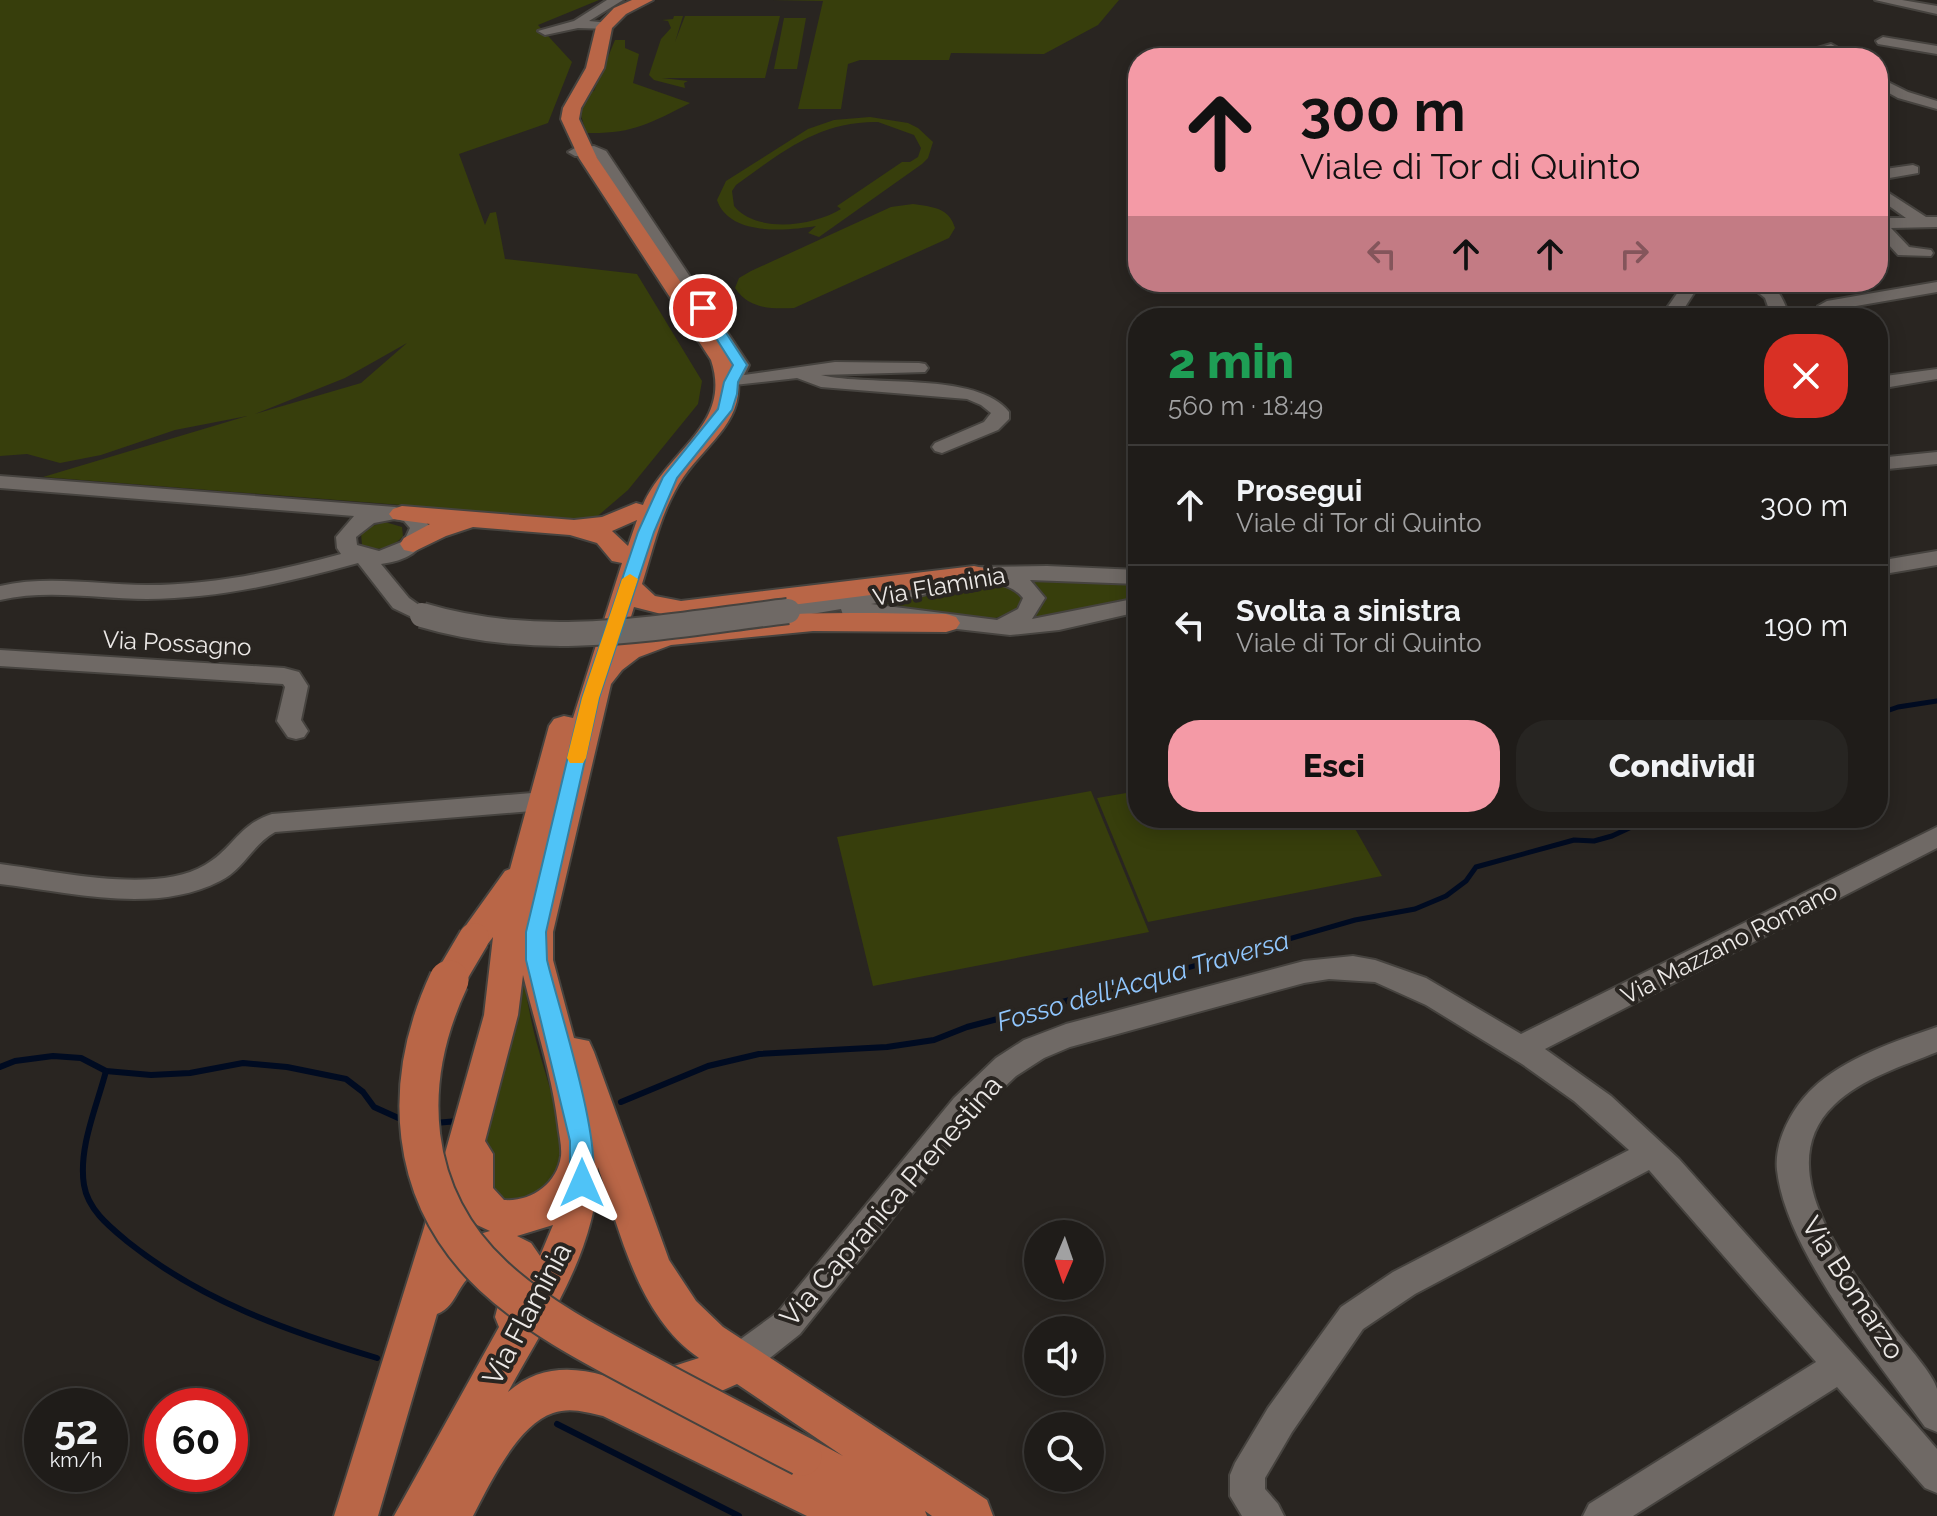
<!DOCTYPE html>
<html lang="it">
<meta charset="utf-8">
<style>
:root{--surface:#1f1c19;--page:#272522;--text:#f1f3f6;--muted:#a1a1a2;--line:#3c3a38;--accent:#f49aa6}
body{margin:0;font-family:Raleway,sans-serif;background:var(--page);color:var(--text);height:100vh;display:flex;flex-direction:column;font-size:30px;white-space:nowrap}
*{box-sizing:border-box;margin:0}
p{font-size:26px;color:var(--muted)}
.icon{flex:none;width:44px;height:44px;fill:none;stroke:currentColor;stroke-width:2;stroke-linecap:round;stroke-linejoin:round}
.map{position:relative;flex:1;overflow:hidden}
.side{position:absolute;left:1128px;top:308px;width:760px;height:520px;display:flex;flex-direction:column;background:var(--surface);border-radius:32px;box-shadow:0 4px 20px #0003,0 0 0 2px var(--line)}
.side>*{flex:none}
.banner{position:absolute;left:1128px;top:48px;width:760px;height:244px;border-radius:32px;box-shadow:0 4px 20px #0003,0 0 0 2px var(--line);background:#f49aa6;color:#111;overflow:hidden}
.needle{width:52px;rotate:182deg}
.fabs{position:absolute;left:1024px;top:1220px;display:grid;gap:16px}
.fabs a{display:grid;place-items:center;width:80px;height:80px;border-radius:50%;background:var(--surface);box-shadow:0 4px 20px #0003,0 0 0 2px var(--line);font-size:40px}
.speed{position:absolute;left:24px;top:1388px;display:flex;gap:16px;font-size:40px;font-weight:700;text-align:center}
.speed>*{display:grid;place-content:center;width:104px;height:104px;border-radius:50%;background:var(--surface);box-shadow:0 4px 20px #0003,0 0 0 2px var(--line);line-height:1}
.speed small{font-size:20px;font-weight:400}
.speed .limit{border:12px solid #d22;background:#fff;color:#111}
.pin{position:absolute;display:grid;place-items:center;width:68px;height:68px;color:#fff;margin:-34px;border:4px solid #fff;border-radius:50%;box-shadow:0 2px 8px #0007}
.me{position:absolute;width:88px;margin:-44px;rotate:0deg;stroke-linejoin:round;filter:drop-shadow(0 0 6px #0008)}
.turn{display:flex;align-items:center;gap:28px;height:168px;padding:0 40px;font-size:36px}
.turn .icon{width:104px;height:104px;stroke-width:2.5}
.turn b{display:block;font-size:56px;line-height:68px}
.lanes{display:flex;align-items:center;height:76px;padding:0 40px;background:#0003;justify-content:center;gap:40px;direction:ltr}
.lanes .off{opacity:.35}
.round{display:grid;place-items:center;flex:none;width:84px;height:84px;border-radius:32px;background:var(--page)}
.headline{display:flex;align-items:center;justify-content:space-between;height:136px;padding:0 40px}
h1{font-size:48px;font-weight:800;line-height:60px;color:#1e9e55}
.button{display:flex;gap:16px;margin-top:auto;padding:16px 40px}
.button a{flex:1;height:92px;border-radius:32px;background:var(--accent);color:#111;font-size:32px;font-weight:800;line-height:92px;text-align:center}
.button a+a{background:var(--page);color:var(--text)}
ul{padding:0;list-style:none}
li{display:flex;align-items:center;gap:24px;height:120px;padding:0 40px;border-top:2px solid var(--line)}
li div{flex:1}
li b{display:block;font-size:30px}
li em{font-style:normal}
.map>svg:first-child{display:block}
</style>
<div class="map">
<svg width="1937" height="1516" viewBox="0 0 1937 1516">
<rect width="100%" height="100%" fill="#292521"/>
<g fill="#373e0c" fill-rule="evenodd">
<path d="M0 0H599L538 25 572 62 548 123 459 154 485 225 490 213 496 212 505 259 637 274 702 381 698 404 628 490 593 520 43 477 247 416 175 430 101 455 60 463 27 454 0 456ZM407 343 361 383 255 414 345 378Z"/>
<polygon points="772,0 1119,0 1098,25 1044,54 951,53 949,60 860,60 848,64 841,109 798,109 823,1"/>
<polygon points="674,16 683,16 675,42 685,16 780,16 765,78 662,78 688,81 684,83 685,88 654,80 649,75 661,39 671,28 668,21 662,20 673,19"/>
<polygon points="784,18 806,18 797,69 774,69"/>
<path d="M615 40H625V48L639 54 633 83 690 103C649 124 632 134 586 133L579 108 587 92 594 91Z"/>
<path d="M870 117 908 123 918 128 933 142 928 158 922 164 819 237 808 233 816 226C786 231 729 236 717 200L726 181 808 129 834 120ZM878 122 914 135 921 148 918 157 910 162H902L837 206 841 209C814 226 757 234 734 206L732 191 736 185C782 152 819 121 878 122Z"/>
<path d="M913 204C932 207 949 207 955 228L949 238 794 308C771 309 749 309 735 288L739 278 751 271 891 207Z"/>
<path d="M385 522 402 527 403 536C392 549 376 552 362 545L361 533 372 526Z"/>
<polygon points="1022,575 1138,580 1138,600 1029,621"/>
<polygon points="988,581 1010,584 1024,597 1019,611 992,619 874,603"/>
<polygon points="1091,791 1149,932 873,986 837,837"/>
<polygon points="1138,791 1138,818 1349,818 1382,876 1148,922 1097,798"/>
<path d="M521 959C525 990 530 1020 539 1051 554 1107 598 1207 496 1200L481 1152Z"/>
</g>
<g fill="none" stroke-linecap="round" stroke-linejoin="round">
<g stroke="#000b21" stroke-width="5">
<polyline points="1878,714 1898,707 1937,701"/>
<polyline points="1138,982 1355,920 1415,909 1446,896 1466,881 1476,867 1574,840 1594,841 1612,836 1651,818"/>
</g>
<g stroke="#000b21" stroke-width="6">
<polyline points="0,1067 15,1061 53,1056 81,1058 106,1071 151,1075 190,1073 243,1063 287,1067 346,1079 363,1092 374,1107 405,1121"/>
<path d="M106 1071C97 1106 78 1148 84 1185 88 1210 110 1227 128 1242 202 1301 287 1331 377 1358"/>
<polyline points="621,1102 708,1066 759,1054 887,1047 934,1040 967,1027 1146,980"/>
<polyline points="435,1123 458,1121"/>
<polyline points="557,1424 739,1516"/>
</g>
<defs>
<g id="minor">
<polygon points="607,0 623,0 589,21 610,23 610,29 578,28 545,35 538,31 574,21"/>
<polygon points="1875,0 1902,0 1937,6 1937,14"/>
<polygon points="1883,37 1937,46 1937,54 1878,44 1876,41"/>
<polygon points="1831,44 1838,48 1824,53 1829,58 1812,58 1804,52"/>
<polygon points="1878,77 1908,92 1937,101 1937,109 1898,98 1878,87"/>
<path d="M594 146 606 151 749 365 744 375 835 362 919 363 925 364 928 368 925 372 821 375C870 387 978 371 1009 412V419L998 430 942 453 935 451 932 447 935 443 984 422 991 413 981 405 967 399 821 387 797 378 725 386 722 382 731 365 596 157 575 156 568 152 575 148Z"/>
<polygon points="1913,165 1918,167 1918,173 1878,180 1878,170"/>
<polygon points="1878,186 1926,217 1937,217 1937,227 1891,228 1909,247 1931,250 1933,253 1931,256 1898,255 1878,233 1878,218 1906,218 1878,198"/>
<polygon points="1685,282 1701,282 1678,318 1660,318"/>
<path d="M1745 282C1776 282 1780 290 1790 318H1772L1765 298Z"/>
<polygon points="1937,282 1937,292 1827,311 1818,306 1827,301"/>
<polygon points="1937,369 1937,379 1878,389 1878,377"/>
<polygon points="1937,452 1937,464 1878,470 1878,458"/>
<path d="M0 476 395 507 418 513 430 527C424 552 405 561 381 564L409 598 433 615 430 620 422 622 393 608 358 563C289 582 218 599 147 599 97 599 49 589 0 600V586C49 575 98 585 147 585 213 585 278 571 341 554L337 548 336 537 354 516 0 488ZM395 519 404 521 410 528 404 541 379 551 357 545 356 537 374 523Z"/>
<polygon points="1937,551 1937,565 1878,575 1878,561"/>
<path d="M1047 566 1138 570V584L1030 580 1045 598 1032 619 1138 598V612L1059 630 1010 635 851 617 843 615 841 609 788 618 780 616 777 611 780 606 788 604 919 582 974 567ZM974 581C991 581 1012 584 1023 598L1018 609 997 620 871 604 919 596Z"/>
<polygon points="0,650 284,668 299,672 308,686 301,720 308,731 304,737 296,739 288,737 277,721 285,687 283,684 0,666"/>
<path d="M544 792 553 795 556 801 553 807 544 810 275 832C253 844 243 870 220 881 154 915 70 892 0 884V864C56 871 155 895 205 865 232 850 239 824 272 814Z"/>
<polygon points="1937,827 1937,848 1545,1049 1611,1096 1679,1159 1918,1427 1937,1449 1937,1493 1925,1488 1837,1387 1633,1516 1583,1516 1589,1504 1816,1362 1649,1170 1415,1294 1363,1329 1292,1432 1265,1478 1265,1489 1278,1504 1284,1516 1242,1516 1230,1496 1230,1475 1235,1463 1268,1408 1341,1307 1393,1272 1629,1150 1574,1101 1522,1064 1426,1005 1375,982 1329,979 1304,983 1070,1047 1044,1058 1016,1076 974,1116 800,1334 751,1373 739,1377 727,1373 722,1361 727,1349 778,1312 954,1098 996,1058 1024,1040 1066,1024 1304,961 1353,956 1375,960 1426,978 1521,1034"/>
<path d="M1937 1027V1052C1903 1066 1862 1078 1834 1105 1766 1170 1853 1273 1895 1330 1905 1343 1934 1375 1937 1389 1937 1402 1937 1418 1937 1432L1925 1427C1878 1361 1786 1252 1777 1170 1774 1142 1792 1108 1812 1089 1844 1058 1896 1041 1937 1027Z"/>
</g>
<path id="major" d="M632 0H653L626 14 612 28 604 68 581 108 579 119 597 158 733 360C756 422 700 443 675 491 659 520 652 553 642 584L655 596 681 601 974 566 983 568 987 574 983 580 974 582 681 619 634 607 623 642C721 607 843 613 946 614L956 617 960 623 956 629 946 632 813 631 671 645 639 657 622 670 611 684 553 932V960L574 1038 589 1041 594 1052 669 1260 696 1301 723 1327 987 1500 993 1516H932L925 1511 927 1516H807L603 1416C586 1412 570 1407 553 1413 518 1424 489 1485 473 1516H394L499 1327 495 1317 506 1275 501 1268C454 1266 464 1304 437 1314L378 1516H334L424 1228 484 1015 493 937C484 950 477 952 462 947L457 938 505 871 510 869 549 726 554 719 564 716 573 718 622 563 612 561 597 543 570 535 473 527 446 536 413 552 404 550 400 544 404 538 430 524 393 519 389 514 393 509 402 506 574 520 602 517 636 503 643 505C667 450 733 425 711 360L579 158 561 119 563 108 586 68 596 27 614 8ZM637 520 628 546 612 531ZM523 975C535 1024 552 1074 558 1125 559 1135 562 1146 561 1156 557 1184 531 1202 504 1200L493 1188V1154L485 1141 518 1015ZM598 1167C621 1234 638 1316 699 1358L646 1375 640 1390C597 1369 548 1357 508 1392 546 1322 598 1250 598 1167ZM466 1214 477 1225 490 1231 459 1240ZM553 1225 540 1256 531 1243 517 1236ZM737 1384 843 1456 802 1434 787 1441 781 1457 675 1407 701 1400Z"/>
</defs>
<use href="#minor" stroke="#46433f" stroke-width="4"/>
<use href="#major" stroke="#46433f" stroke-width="4"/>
<use href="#minor" fill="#6f6965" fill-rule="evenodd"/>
<use href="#major" fill="#b96647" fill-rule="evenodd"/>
<defs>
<path id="minor-bridge" d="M422 615C545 652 663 626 788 611"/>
<polyline id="major-bridge-far1" points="448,982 474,938"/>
<path id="major-bridge" d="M449 980C401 1083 407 1195 493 1276 537 1317 593 1346 646 1374 698 1402 750 1429 802 1456"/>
</defs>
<use href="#minor-bridge" stroke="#46433f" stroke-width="28" stroke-linecap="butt"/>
<use href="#major-bridge-far1" stroke="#46433f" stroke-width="34" stroke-linecap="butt"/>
<use href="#major-bridge" stroke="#46433f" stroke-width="43" stroke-linecap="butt"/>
<use href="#minor-bridge" stroke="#6f6965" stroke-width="24"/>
<use href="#major-bridge-far1" stroke="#b96647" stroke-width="30"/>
<use href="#major-bridge" stroke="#b96647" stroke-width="39"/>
</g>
<path fill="#4fc3f7" stroke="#337fa1" stroke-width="2" d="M699 305H708L747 365 738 382 737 394 732 410 677 478 654 532 599 698 546 932 547 960C558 1006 607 1153 590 1190L582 1193 573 1190 570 1183V1141L526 960V932L582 698 638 532 663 477 718 409 724 382 733 365 697 308Z"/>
<polygon fill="#f59e0b" points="630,574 638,579 599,698 586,758 583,763 570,763 567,758 582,698 622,579"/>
<g text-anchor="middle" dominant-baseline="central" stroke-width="8" stroke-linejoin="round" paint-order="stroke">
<g font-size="24" fill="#ece9e7" stroke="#292521">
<text transform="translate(939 586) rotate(-10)">Via Flaminia</text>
<text transform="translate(177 643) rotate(3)">Via Possagno</text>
<text transform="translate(1729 943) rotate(-27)">Via Mazzano Romano</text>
</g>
<g font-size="26" font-style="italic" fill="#90c6fd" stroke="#292521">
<text transform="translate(1143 981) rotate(-16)">Fosso dell'Acqua Traversa</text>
</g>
<g font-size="28" fill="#ece9e7" stroke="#292521">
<text transform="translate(891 1201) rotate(-49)">Via Capranica Prenestina</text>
<text transform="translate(1853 1288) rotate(57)">Via Bomarzo</text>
<text transform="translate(527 1314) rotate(-62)">Via Flaminia</text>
</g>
</g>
</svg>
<div class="fabs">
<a><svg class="needle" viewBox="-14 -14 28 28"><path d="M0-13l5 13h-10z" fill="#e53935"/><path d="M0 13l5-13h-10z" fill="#a1a1a2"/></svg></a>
<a><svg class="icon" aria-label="sound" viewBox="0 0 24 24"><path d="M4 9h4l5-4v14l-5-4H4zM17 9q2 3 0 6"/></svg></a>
<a><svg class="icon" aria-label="search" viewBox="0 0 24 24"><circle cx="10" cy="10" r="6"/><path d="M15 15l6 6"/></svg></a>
</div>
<div class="speed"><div>52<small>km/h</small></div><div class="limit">60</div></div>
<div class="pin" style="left:703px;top:308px;background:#d93025"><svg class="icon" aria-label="arrive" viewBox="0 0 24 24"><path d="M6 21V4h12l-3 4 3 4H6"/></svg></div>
<svg class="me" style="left:582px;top:1183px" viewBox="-20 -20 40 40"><path d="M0-17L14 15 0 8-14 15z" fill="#4fc3f7" stroke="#fff" stroke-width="4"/></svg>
<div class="banner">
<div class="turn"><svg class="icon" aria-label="ahead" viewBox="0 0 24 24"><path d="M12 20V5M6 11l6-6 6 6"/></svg><div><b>300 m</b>Viale di Tor di Quinto</div></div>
<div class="lanes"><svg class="icon off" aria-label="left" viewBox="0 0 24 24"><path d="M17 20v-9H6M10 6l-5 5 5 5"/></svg><svg class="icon" aria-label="ahead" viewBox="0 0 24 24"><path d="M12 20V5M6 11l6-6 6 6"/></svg><svg class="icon" aria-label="ahead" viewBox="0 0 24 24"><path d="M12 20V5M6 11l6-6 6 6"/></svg><svg class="icon off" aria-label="right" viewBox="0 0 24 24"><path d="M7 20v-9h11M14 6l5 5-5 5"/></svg></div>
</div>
<section class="side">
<div class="headline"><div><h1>2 min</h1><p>560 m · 18:49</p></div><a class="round" style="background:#d93025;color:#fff"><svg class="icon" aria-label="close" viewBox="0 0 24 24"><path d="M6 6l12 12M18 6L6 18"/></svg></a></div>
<ul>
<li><svg class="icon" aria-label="ahead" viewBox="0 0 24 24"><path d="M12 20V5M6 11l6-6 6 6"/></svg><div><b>Prosegui</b><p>Viale di Tor di Quinto</p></div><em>300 m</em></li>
<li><svg class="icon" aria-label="left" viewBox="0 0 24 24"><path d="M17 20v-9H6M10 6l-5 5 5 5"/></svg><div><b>Svolta a sinistra</b><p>Viale di Tor di Quinto</p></div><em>190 m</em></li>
</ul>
<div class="button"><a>Esci</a><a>Condividi</a></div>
</section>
</div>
